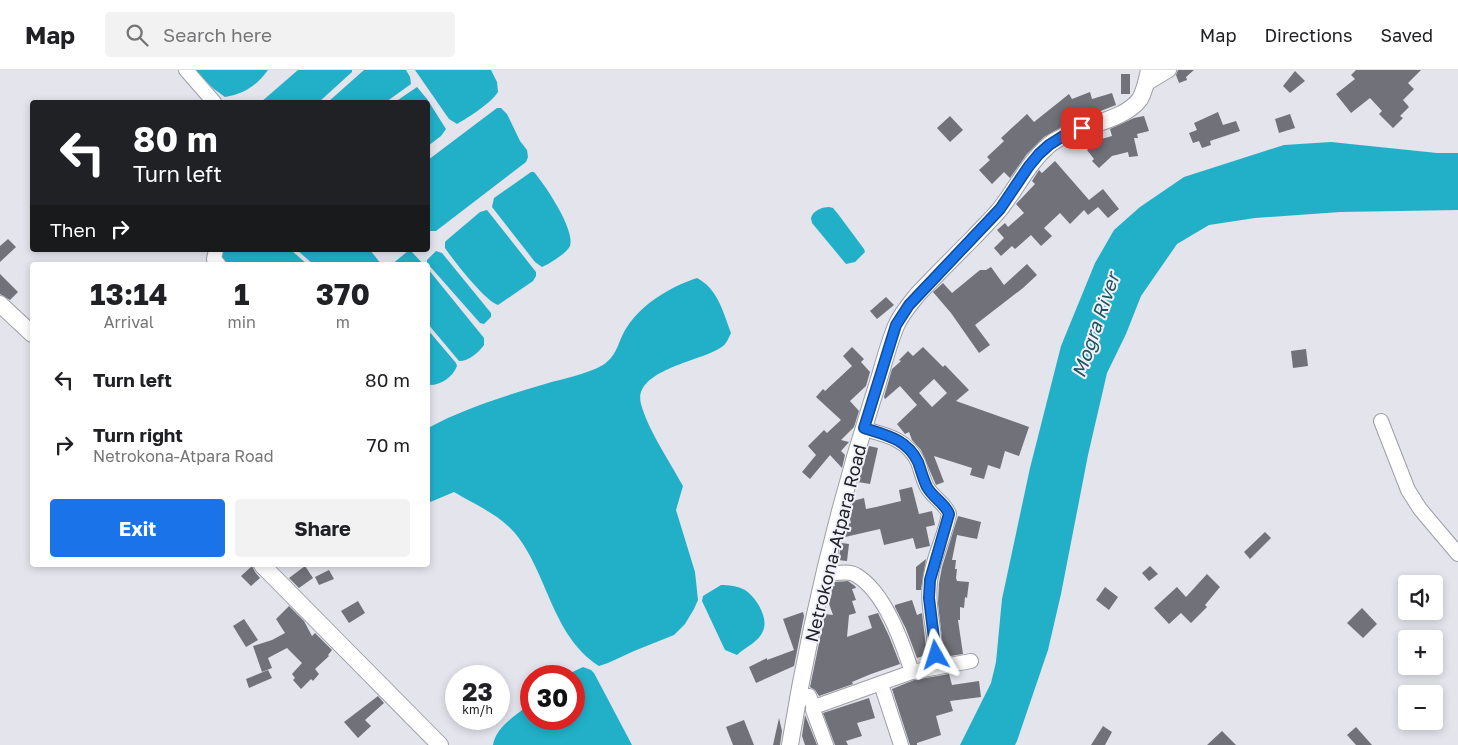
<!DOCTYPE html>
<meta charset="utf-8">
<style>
:root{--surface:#fff;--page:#f2f2f2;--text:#202124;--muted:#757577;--line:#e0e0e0;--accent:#1a73e8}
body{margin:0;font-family:"Golos Text",sans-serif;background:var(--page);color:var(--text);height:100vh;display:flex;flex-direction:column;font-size:19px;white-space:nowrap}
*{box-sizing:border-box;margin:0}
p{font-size:16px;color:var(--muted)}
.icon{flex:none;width:28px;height:28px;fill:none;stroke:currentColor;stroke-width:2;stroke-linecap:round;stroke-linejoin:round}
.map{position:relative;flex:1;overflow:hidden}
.drawer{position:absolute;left:30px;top:192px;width:400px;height:305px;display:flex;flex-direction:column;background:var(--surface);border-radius:5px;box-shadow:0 2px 8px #0003}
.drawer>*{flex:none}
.guide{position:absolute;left:30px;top:30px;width:400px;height:152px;border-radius:5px;box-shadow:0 2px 8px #0003;background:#202124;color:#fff;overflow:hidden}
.buttons{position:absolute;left:1398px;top:505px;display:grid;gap:10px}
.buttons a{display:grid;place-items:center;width:45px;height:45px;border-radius:5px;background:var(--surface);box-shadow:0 2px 8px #0003;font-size:25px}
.speed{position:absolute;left:445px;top:595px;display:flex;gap:10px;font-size:25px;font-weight:700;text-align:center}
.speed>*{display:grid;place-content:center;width:65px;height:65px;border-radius:50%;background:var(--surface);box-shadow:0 2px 8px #0003;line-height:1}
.speed small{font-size:12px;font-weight:400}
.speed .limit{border:8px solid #d22;background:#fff;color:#111}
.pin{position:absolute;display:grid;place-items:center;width:42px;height:42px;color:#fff;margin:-21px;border-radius:10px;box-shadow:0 2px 8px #0006}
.me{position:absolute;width:55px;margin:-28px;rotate:354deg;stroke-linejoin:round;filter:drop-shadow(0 0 4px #0008)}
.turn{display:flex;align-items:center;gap:18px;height:105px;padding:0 20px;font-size:22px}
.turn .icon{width:65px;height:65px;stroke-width:2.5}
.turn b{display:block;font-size:35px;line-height:42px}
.then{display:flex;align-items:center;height:48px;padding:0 20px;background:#0003;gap:10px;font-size:19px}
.eta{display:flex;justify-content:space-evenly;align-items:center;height:85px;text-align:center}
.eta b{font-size:30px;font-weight:700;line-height:35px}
.button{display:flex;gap:10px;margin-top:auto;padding:10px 20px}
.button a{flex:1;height:58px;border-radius:5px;background:var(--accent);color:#fff;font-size:20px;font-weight:700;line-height:58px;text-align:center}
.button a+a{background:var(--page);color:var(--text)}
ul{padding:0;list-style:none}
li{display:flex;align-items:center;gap:15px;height:65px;padding:0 20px}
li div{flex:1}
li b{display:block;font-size:19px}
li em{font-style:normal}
header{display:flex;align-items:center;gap:30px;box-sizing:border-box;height:70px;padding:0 25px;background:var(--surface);border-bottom:1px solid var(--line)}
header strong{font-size:24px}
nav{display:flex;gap:28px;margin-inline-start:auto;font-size:18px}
.search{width:350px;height:45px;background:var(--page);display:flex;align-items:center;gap:12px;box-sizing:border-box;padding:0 18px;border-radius:5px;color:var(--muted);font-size:19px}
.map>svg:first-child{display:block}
</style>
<header>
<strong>Map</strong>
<div class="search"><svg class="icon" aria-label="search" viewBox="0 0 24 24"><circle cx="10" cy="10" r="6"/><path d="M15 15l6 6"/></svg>Search here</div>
<nav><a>Map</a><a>Directions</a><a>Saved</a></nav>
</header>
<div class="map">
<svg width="1458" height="675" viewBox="0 0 1458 675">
<rect width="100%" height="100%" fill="#e3e4ec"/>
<g fill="#21b0c8">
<path d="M194 0H268C257 15 245 24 225 27L214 19Z"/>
<polygon points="298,0 352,0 352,2 319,32 261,32"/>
<polygon points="364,0 406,0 410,7 411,14 386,32 328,32"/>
<path d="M415 0H491L497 12 498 22C491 33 469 47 457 54L449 49Z"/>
<polygon points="417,17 427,29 446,59 441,66 428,76 428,32 395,32"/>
<polygon points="497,38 501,38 507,44 520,71 527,80 528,87 526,92 436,161 430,161 428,158 428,90"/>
<polygon points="1331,72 1437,83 1458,83 1458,140 1340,142 1255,148 1209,155 1177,174 1141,226 1126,264 1107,303 1088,385 1061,524 1048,580 1017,671 1015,675 960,675 991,613 996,592 1002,529 1030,398 1061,276 1095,193 1114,160 1140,137 1184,107 1284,75"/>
<path d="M531 102H534C545 115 575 159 570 176 567 183 549 194 542 197L535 192 492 137 494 128Z"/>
<path d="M829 137 833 138 838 144 864 179 865 182 855 192 846 194 812 153 811 148C813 141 821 137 829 137Z"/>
<path d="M487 140 536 202V206L533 211 498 235C485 231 454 191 445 178V172L447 170 480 142Z"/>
<polygon points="218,180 291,180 308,195 226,195 218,186"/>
<polygon points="297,180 370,180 382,195 314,195"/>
<polygon points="408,181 411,181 424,195 391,195"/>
<polygon points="436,181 442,183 491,243 491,247 484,254 480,253 427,193 427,190"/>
<path d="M428 199 484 268V275C478 283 469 291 459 291L428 254Z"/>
<path d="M697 208C718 219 723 242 731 263 729 267 727 273 723 276 705 291 632 299 641 334 648 360 670 392 683 416L676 440 695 502 698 530 694 539 685 554 674 565 634 581 608 593 599 596C551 565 548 502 514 462 498 444 474 434 454 422L428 433V358C465 338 505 326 545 314 565 308 585 305 603 295 619 284 617 272 627 257 643 233 670 217 697 208Z"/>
<path d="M428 260 456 293 457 296C453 307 440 316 428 315Z"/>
<path d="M721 515C728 515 738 516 745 520 756 527 769 548 763 561 759 572 745 577 737 585L725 580 702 531 703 526Z"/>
<path d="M583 597 591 600 594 603 632 675H493C496 656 518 644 531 633V649H574V606H564Z"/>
</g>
<g fill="#717279" fill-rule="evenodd">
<polygon points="1178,0 1194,0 1186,7 1187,10 1179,13 1176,5"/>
<polygon points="1356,0 1421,0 1408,13 1414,19 1403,30 1409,37 1400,46 1403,48 1393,58 1379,44 1382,41 1370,28 1351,43 1336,24 1355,9 1351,5"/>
<polygon points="1295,1 1305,11 1290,23 1283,16"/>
<rect x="1121" y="4" width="9" height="20"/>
<polygon points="1090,22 1092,29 1112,23 1116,35 1067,54 1044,67 1027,84 1010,108 1004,102 992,114 979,100 990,90 987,87 1004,71 1001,68 1027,44 1034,52 1069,24 1072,29"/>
<polygon points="1218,42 1223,55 1236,51 1240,61 1210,71 1211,75 1202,78 1199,71 1193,73 1189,63 1197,60 1194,53"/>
<polygon points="1290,44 1295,58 1279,63 1275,49"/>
<polygon points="950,46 963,60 950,72 937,58"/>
<polygon points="1144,46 1149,61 1137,64 1138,68 1134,68 1138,86 1129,87 1128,82 1112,86 1099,98 1092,91 1094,89 1087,80 1098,70 1112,66 1110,59 1134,48"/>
<polygon points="1055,91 1089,130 1103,119 1119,139 1108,148 1098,137 1088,145 1084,140 1070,154 1060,143 1044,158 1052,166 1041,176 1031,165 1015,179 1012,176 1001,186 994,178 1004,168 997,160 1005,153 1008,157 1024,143 1016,134 1035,114 1032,111 1039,100 1042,103"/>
<polygon points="8,169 16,177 0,192 0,176"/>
<polygon points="1027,194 1037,205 1023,218 975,255 990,275 979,283 951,243 933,222 943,213 952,223 980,200 986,200 991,197 1004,215"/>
<polygon points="0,204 18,222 10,230 0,224"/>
<polygon points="886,227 894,235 877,249 870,241"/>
<polygon points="852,277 864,289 861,292 870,302 866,316 850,331 859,341 854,357 841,370 849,372 841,381 845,385 842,398 830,385 810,409 802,402 816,385 808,376 824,360 827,363 841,350 816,327 823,319 825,321 852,296 843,286"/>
<path d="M923 277 943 297 945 295 969 320 956 331 1029 357 1019 386 1005 381 1000 399 988 395 984 409 970 405 972 398 934 386 944 412 936 415 921 380 912 370 909 362 905 364 897 354 917 335 900 316 885 329 884 327 892 299 901 291 899 290 908 281 913 286ZM934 309 947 323 932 337 919 323Z"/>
<polygon points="1306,279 1308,296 1293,298 1291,281"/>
<polygon points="869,376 878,378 870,414 858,412"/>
<polygon points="912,417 919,444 932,441 935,455 926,457 930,476 916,479 913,468 884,475 880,459 845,467 847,454 851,453 849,445 853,431 864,428 866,439 876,437 901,431 899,420"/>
<polygon points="958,446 981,452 977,469 957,465 952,490 956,490 955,499 957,499 956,508 957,511 969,512 967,528 965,527 964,538 960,537 960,550 958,550 963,584 944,587 938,533 939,513 942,497"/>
<polygon points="1265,462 1271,468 1250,489 1244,482"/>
<polygon points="842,473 849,474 847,491 838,490"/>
<polygon points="926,489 921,520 916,520 916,497"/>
<polygon points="252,496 255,502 260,508 251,516 241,506"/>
<polygon points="305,496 313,508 299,518 289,508"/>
<polygon points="1150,496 1158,504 1149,511 1142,503"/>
<polygon points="329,500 334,509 319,515 315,507"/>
<polygon points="1207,504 1220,517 1205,535 1207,537 1191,553 1181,543 1169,554 1154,538 1177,517 1186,527"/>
<polygon points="848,511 855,516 856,518 852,519 856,530 852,531 856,543 849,545 847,567 872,558 868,546 878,543 889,566 900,594 871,604 852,612 853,614 819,626 815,620 810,617 825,544 833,545 828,531 831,528 832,516 835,516 834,512"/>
<polygon points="1105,517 1118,527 1109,540 1096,530"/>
<polygon points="912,530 917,545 922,543 926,577 926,585 917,588 906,559 895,537 895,535"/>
<polygon points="358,531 365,543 349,553 341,541"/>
<polygon points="289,536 304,551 312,566 315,563 332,580 328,585 329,586 315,599 319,604 313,611 311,609 301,619 293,610 295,608 292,604 302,593 287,578 268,588 272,598 262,602 253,576 272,570 285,563 276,549"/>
<polygon points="1362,538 1377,554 1363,568 1347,553"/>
<polygon points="803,542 804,546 794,596 756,613 749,597 767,588 767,590 794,580 783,549"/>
<polygon points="244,549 258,570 246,577 233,556"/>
<polygon points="268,600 272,608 249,618 246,609"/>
<polygon points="949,604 952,615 979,611 981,627 950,631 953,641 936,646 941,665 917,673 917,675 910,675 892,619 914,610"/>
<polygon points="378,626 384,633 365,650 371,656 358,668 344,652"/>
<polygon points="869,628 875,648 857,653 862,666 846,671 848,675 835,675 823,643"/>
<polygon points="805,645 817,675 805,675 802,666"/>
<polygon points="779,648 782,661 780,675 773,675"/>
<polygon points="744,650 754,675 733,675 726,657"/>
<polygon points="1103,656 1112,662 1105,675 1091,675"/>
<polygon points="1356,657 1372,675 1356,675 1347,665"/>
<polygon points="1222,661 1236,675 1207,675"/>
</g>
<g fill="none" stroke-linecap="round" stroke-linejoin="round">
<defs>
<g id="minor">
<polyline points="186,0 214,32"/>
<polyline points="1146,14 1169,0"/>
<polyline points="216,180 214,189 219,195"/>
<polyline points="1381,351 1408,420 1420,439 1458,484"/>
<path d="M864 359C886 365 907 369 918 392 921 400 923 410 927 417 933 428 945 433 949 444 945 467 932 489 930 512 926 541 939 569 934 598"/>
<path d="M825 504C834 504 848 500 856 505 885 522 902 572 912 602"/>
<polyline points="881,614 901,675"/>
<polyline points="797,629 809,626 814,637 912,602 971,591"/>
<polyline points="814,637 813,640 826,675"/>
</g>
<g id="tertiary">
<polyline points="0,234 32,264"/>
<polyline points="262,495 440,675"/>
<path d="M790 675C809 558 837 441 873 328 881 305 887 277 896 256 901 244 910 234 918 224 936 205 955 186 974 167 982 158 992 149 1000 139 1017 118 1028 93 1049 75 1074 55 1123 53 1140 29 1145 20 1147 10 1149 0"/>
</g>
</defs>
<use href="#minor" stroke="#9d9ea6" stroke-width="16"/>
<use href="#tertiary" stroke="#9d9ea6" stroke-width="18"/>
<use href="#minor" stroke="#fff" stroke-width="14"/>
<use href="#tertiary" stroke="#fff" stroke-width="16"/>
</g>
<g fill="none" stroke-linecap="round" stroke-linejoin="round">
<defs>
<path id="route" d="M936 585 929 528 930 510 949 444C945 433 933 428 927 417 923 409 921 400 918 392 907 369 886 365 864 358L896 255 909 235 1000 139 1029 96 1039 84 1049 75 1068 63 1082 58"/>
</defs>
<use href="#route" stroke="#114b97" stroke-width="12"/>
<use href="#route" stroke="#1a73e8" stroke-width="9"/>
</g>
<g text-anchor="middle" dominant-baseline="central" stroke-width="4" stroke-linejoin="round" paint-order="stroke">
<g font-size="18" fill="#202124" stroke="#f0f1fa">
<text transform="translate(835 473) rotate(-76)">Netrokona-Atpara Road</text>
</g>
<g font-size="19" font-style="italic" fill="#1e545e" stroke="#f0f1fa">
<text transform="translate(1095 255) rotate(-71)">Mogra River</text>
</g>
</g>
</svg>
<div class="buttons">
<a><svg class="icon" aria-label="sound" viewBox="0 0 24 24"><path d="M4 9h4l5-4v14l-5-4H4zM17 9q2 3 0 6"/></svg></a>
<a>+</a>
<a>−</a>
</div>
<div class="speed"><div>23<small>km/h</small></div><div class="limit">30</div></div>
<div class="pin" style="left:1082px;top:58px;background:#d93025"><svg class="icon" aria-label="arrive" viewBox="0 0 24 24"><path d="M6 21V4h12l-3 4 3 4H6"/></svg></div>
<svg class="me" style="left:936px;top:585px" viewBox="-20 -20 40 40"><path d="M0-17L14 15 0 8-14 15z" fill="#1a73e8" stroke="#fff" stroke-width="4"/></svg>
<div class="guide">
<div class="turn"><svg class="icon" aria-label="left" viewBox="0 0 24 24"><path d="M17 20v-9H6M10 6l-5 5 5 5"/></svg><div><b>80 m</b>Turn left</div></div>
<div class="then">Then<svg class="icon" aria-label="right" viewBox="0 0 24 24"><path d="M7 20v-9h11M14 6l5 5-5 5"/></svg></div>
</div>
<section class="drawer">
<div class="eta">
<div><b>13:14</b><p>Arrival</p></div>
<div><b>1</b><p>min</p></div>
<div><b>370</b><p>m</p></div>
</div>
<ul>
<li><svg class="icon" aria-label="left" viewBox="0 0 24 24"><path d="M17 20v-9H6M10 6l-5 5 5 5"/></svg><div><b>Turn left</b></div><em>80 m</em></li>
<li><svg class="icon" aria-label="right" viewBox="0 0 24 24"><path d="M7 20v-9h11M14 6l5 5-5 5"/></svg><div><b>Turn right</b><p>Netrokona-Atpara Road</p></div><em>70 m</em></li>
</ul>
<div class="button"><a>Exit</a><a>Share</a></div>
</section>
</div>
